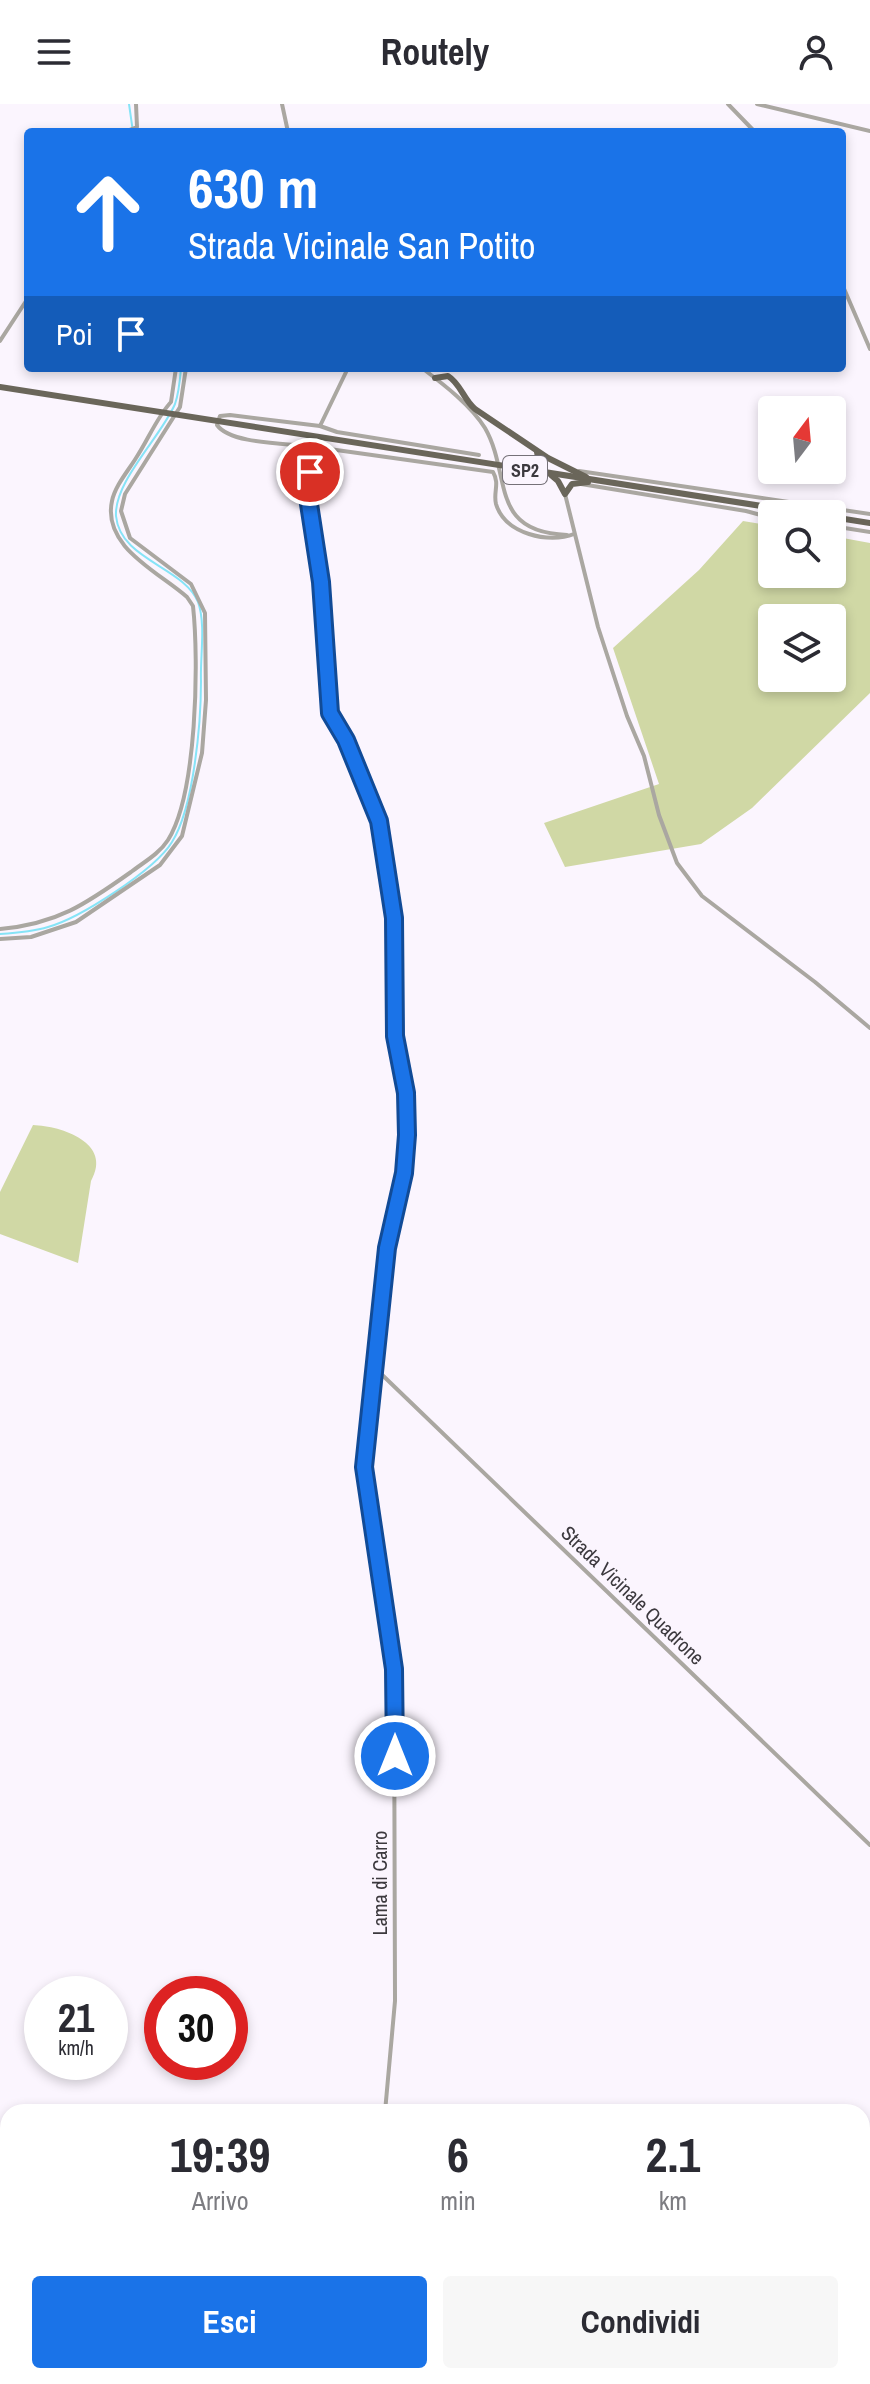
<!DOCTYPE html>
<html lang="it">
<style>
:root{--surface:#fff;--page:#f7f7f7;--text:#2b2b33;--muted:#7c7c81;--accent:#1a73e8}
body{margin:0;font-family:"Archivo Narrow",sans-serif;background:var(--page);color:var(--text);height:100vh;display:flex;flex-direction:column;font-size:30px;white-space:nowrap}
*{box-sizing:border-box;margin:0}
p{font-size:26px;color:var(--muted)}
.icon{flex:none;width:44px;height:44px;fill:none;stroke:currentColor;stroke-width:2;stroke-linecap:round;stroke-linejoin:round}
.map{position:relative;flex:1;overflow:hidden}
.side{position:absolute;left:0px;top:2000px;width:870px;height:280px;display:flex;flex-direction:column;background:var(--surface);border-radius:24px 24px 0 0;box-shadow:0 4px 12px #0003}
.side>*{flex:none}
.banner{position:absolute;left:24px;top:24px;width:822px;height:244px;border-radius:8px;box-shadow:0 4px 12px #0003;background:#1a73e8;color:#fff;overflow:hidden}
.needle{width:52px;rotate:16deg}
.controls{position:absolute;left:758px;top:292px;display:grid;gap:16px}
.controls a{display:grid;place-items:center;width:88px;height:88px;border-radius:8px;background:var(--surface);box-shadow:0 4px 12px #0003;font-size:40px}
.speed{position:absolute;left:24px;top:1872px;display:flex;gap:16px;font-size:40px;font-weight:700;text-align:center}
.speed>*{display:grid;place-content:center;width:104px;height:104px;border-radius:50%;background:var(--surface);box-shadow:0 4px 12px #0003;line-height:1}
.speed small{font-size:20px;font-weight:400}
.speed .limit{border:12px solid #d22;background:#fff;color:#111}
.pin{position:absolute;display:grid;place-items:center;width:68px;height:68px;color:#fff;margin:-34px;border:4px solid #fff;border-radius:50%;box-shadow:0 2px 8px #0007}
.me{position:absolute;width:88px;margin:-44px;rotate:0deg;stroke-linejoin:round;filter:drop-shadow(0 0 6px #0008)}
.turn{display:flex;align-items:center;gap:28px;height:168px;padding:0 32px;font-size:36px}
.turn .icon{width:104px;height:104px;stroke-width:2.5}
.turn b{display:block;font-size:56px;line-height:68px}
.then{display:flex;align-items:center;height:76px;padding:0 32px;background:#0003;gap:16px;font-size:30px}
.eta{display:flex;justify-content:space-evenly;align-items:center;height:136px;text-align:center}
.eta b{font-size:48px;font-weight:700;line-height:56px}
.action{display:flex;gap:16px;margin-top:auto;padding:16px 32px}
.action a{flex:1;height:92px;border-radius:8px;background:var(--accent);color:#fff;font-size:32px;font-weight:700;line-height:92px;text-align:center}
.action a+a{background:var(--page);color:var(--text)}
header{display:flex;justify-content:space-between;align-items:center;height:104px;padding:0 32px;background:var(--surface);font-size:36px;font-weight:700}
.map>svg:first-child{display:block}
</style>
<header><svg class="icon" aria-label="menu" viewBox="0 0 24 24"><path d="M4 6h16M4 12h16M4 18h16"/></svg>Routely<svg class="icon" aria-label="person" viewBox="0 0 24 24"><circle cx="12" cy="8" r="4"/><path d="M4 21q1-7 8-7t8 7"/></svg></header>
<div class="map">
<svg width="870" height="2280" viewBox="0 0 870 2280">
<rect width="100%" height="100%" fill="#fbf5fe"/>
<g fill="#d0d8a5" fill-rule="evenodd">
<path d="M743 417 772 422V470H832V432L870 439V589L752 704 701 740 565 763 544 719 659 680 613 544 699 466ZM772 514H832V574H772Z"/>
<path d="M33 1021C62 1022 113 1039 91 1077L78 1159 0 1130V1088Z"/>
</g>
<g fill="none" stroke-linecap="round" stroke-linejoin="round">
<g stroke="#86e4f7" stroke-width="2">
<polyline points="129,0 133,28"/>
<path d="M0 830C16 829 32 828 48 823 80 814 155 766 172 738 194 703 201 618 201 577 200 553 206 520 198 498 184 463 120 456 116 412 114 377 161 333 175 300 179 289 180 276 181 264"/>
</g>
<g stroke="#aaa7a1" stroke-width="4">
<polyline points="282,0 288,28"/>
<polyline points="728,0 755,28"/>
<polyline points="757,0 870,27"/>
<polyline points="124,28 137,23 136,0"/>
<polyline points="842,180 870,245"/>
<polyline points="0,237 28,194"/>
<path d="M348 264 320 322 230 311 220 312 217 321C231 341 291 339 315 343L307 387 321 478 330 609 346 636 379 717 394 814 395 932 406 989 407 1031 404 1069 387 1144 364 1363 394 1565 395 1897 385 2008"/>
<path d="M422 264C443 280 471 301 485 324 512 371 488 428 567 431"/>
<polyline points="320,322 337,328 479,351"/>
<path d="M315 343 493 368C500 380 493 388 496 400 505 430 549 440 574 430"/>
<polyline points="579,367 870,410"/>
<polyline points="581,380 746,407 772,414"/>
<polyline points="565,390 598,523 627,612 644,652 659,711 677,759 702,792 815,878 870,924"/>
<polyline points="832,422 870,428"/>
<path d="M0 825C57 820 86 800 131 768 144 758 159 750 168 736 197 690 199 557 193 502L187 493C159 468 102 443 112 397 115 382 128 367 136 354 148 336 157 313 171 298L176 264"/>
<polyline points="0,835 31,833 76,818 160,761 182,732 202,649 206,596 205,509 191,480 130,434 121,407 125,390 180,303 186,264"/>
<polyline points="375,1264 870,1741"/>
<polyline points="322,2280 325,2272"/>
</g>
<g stroke="#6a665a" stroke-width="6">
<path d="M435 274 448 272C461 280 463 295 475 305L548 354 586 373"/>
<polyline points="0,283 813,410"/>
<polyline points="527,364 539,359 537,348"/>
<polyline points="551,371 558,377 565,390 572,380 588,378"/>
<polyline points="832,413 870,419"/>
</g>
</g>
<g fill="none" stroke-linecap="round" stroke-linejoin="round">
<defs>
<polyline id="route" points="310,368 307,387 321,478 330,609 346,636 379,717 394,814 395,932 406,989 407,1031 404,1069 387,1144 364,1363 394,1565 395,1652"/>
</defs>
<use href="#route" stroke="#114b97" stroke-width="20"/>
<use href="#route" stroke="#1a73e8" stroke-width="14"/>
</g>
<g text-anchor="middle" dominant-baseline="central" stroke-width="6" stroke-linejoin="round" paint-order="stroke">
<rect fill="#fbf5fe" stroke="#757178" stroke-width="2" x="503" y="352" width="44" height="28" rx="6"/>
<g font-size="18" font-weight="bold" fill="#3c393e">
<text x="525" y="366">SP2</text>
</g>
<g font-size="20" fill="#3c393e" stroke="#fbf5fe">
<text transform="translate(633 1491) rotate(44)">Strada Vicinale Quadrone</text>
<text transform="translate(379 1779) rotate(-90)">Lama di Carro</text>
</g>
</g>
</svg>
<div class="controls">
<a><svg class="needle" viewBox="-14 -14 28 28"><path d="M0-13l5 13h-10z" fill="#e53935"/><path d="M0 13l5-13h-10z" fill="#7c7c81"/></svg></a>
<a><svg class="icon" aria-label="search" viewBox="0 0 24 24"><circle cx="10" cy="10" r="6"/><path d="M15 15l6 6"/></svg></a>
<a><svg class="icon" aria-label="layers" viewBox="0 0 24 24"><path d="M12 4l9 5-9 5-9-5zM3 14l9 5 9-5"/></svg></a>
</div>
<div class="speed"><div>21<small>km/h</small></div><div class="limit">30</div></div>
<div class="pin" style="left:310px;top:368px;background:#d93025"><svg class="icon" aria-label="arrive" viewBox="0 0 24 24"><path d="M6 21V4h12l-3 4 3 4H6"/></svg></div>
<svg class="me" style="left:395px;top:1652px" viewBox="-20 -20 40 40"><circle r="17" fill="#1a73e8" stroke="#fff" stroke-width="3"/><path d="M0-11L8 9 0 5-8 9z" fill="#fff"/></svg>
<div class="banner">
<div class="turn"><svg class="icon" aria-label="ahead" viewBox="0 0 24 24"><path d="M12 20V5M6 11l6-6 6 6"/></svg><div><b>630 m</b>Strada Vicinale San Potito</div></div>
<div class="then">Poi<svg class="icon" aria-label="arrive" viewBox="0 0 24 24"><path d="M6 21V4h12l-3 4 3 4H6"/></svg></div>
</div>
<section class="side">
<div class="eta">
<div><b>19:39</b><p>Arrivo</p></div>
<div><b>6</b><p>min</p></div>
<div><b>2.1</b><p>km</p></div>
</div>
<div class="action"><a>Esci</a><a>Condividi</a></div>
</section>
</div>
